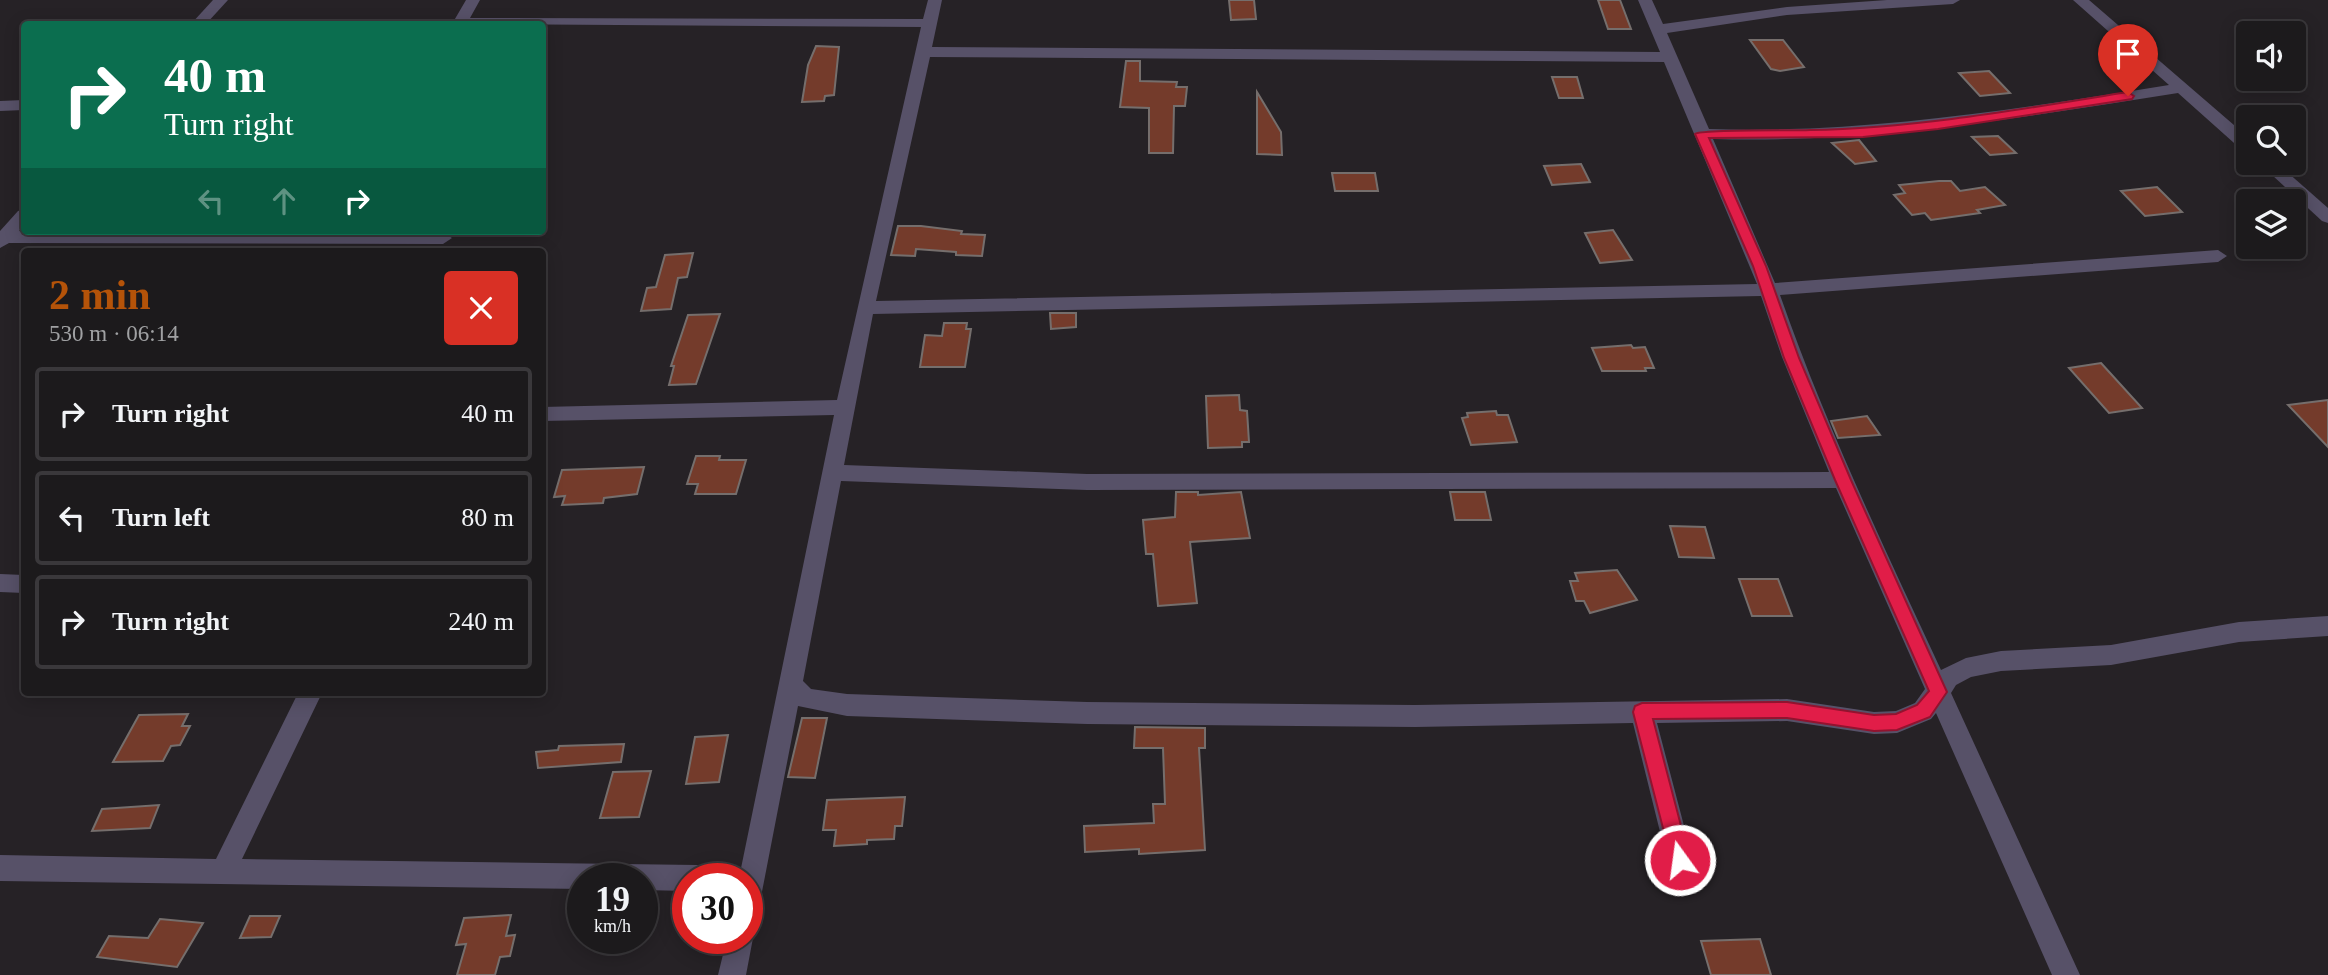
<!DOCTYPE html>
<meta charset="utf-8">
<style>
:root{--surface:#1c1a1c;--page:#292729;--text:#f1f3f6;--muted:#a0a1a3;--line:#3a383b;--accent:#b45309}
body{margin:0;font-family:"Times New Roman",serif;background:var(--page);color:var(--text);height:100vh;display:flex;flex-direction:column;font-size:26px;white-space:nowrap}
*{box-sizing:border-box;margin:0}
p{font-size:23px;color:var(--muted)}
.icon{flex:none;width:38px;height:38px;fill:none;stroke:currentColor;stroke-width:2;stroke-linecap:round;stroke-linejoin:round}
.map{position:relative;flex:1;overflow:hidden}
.sheet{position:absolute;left:21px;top:248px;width:525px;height:448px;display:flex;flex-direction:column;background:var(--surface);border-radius:7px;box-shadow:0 4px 18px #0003,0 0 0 2px var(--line)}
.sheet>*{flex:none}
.guide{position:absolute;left:21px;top:21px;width:525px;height:214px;border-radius:7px;box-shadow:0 4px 18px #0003,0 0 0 2px var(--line);background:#0b6e4f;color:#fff;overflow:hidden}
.fabs{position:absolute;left:2236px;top:21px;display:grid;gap:14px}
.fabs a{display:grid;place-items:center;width:70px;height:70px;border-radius:7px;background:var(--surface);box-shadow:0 4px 18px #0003,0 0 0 2px var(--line);font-size:35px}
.speed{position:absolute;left:567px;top:863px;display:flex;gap:14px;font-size:35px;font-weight:700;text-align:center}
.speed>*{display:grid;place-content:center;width:91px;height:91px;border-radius:50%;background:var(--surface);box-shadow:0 4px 18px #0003,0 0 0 2px var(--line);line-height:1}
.speed small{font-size:18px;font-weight:400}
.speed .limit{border:10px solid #d22;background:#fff;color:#111}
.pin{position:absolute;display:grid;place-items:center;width:60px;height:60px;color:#fff;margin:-72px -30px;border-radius:50% 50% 50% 0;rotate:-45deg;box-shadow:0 0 7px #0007}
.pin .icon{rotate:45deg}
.me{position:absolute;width:77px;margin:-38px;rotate:346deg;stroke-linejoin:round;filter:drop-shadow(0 0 5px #0008)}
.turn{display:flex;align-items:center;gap:24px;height:147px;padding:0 28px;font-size:32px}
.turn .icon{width:91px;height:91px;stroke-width:2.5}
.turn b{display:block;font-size:49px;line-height:60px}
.lanes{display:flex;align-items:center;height:66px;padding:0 28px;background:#0003;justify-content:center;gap:35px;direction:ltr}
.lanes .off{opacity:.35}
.round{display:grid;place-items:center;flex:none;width:74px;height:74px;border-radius:7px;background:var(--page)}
.overview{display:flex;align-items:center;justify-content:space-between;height:119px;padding:0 28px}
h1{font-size:42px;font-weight:800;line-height:52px;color:var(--accent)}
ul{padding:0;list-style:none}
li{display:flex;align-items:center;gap:21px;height:94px;margin:0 14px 10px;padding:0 14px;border:4px solid var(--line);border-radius:7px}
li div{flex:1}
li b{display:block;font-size:26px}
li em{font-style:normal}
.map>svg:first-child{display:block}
</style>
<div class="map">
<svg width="2328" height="975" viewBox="0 0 2328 975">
<rect width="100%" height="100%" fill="#262226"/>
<g fill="#743b2b" stroke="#756e6c" stroke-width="2">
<polygon points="1229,0 1254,0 1256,19 1231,20"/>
<polygon points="1598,0 1620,0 1631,29 1608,29"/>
<polygon points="1750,40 1783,40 1804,67 1780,71 1771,69"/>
<polygon points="816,46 839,47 834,95 825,96 824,101 802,102 808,65"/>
<polygon points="1126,61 1140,61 1140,81 1177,82 1176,87 1187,87 1185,106 1174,106 1173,153 1149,153 1149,108 1120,107"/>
<polygon points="1989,71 2010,93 1980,96 1959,73"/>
<polygon points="1552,77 1577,77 1583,98 1559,98"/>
<polygon points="1257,92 1281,132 1282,155 1257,154"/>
<polygon points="1998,136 2016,153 1990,155 1972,137"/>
<polygon points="1859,140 1876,161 1855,164 1832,143"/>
<polygon points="1581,164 1590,182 1552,185 1544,166"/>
<polygon points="1332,173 1375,173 1378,191 1335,191"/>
<polygon points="1939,181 1951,181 1960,191 1985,187 2005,205 1977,210 1980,213 1931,220 1925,213 1912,215 1894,195 1905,193 1899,185"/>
<polygon points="2157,187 2182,212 2145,216 2121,191"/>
<polygon points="898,226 921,226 962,231 961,234 985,235 982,256 956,255 956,252 916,249 915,256 891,255"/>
<polygon points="1613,230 1632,260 1600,263 1585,233"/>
<polygon points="693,253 687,277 678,278 671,309 641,311 647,288 656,287 665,255"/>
<polygon points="1050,313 1076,313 1076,327 1051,329"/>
<polygon points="720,314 696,384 669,385 674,366 671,366 688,315"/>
<polygon points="944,323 967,323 966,329 971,329 965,367 920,367 925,335 942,336"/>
<polygon points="1631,345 1633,348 1645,347 1654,368 1645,368 1646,371 1602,371 1592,348"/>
<polygon points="2101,363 2142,408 2109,413 2069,368"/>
<polygon points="1239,395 1240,410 1247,411 1249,442 1242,442 1242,447 1208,448 1206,396"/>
<polygon points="2328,400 2328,447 2288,405"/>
<polygon points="1496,411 1497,415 1508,415 1517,442 1471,445 1462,418 1468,417 1467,413"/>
<polygon points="1867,416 1880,435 1838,438 1831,421"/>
<polygon points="696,456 720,456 719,460 746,460 736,494 695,494 698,484 687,484"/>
<polygon points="644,467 637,494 604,498 603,503 562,505 565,496 554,497 562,470"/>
<polygon points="1176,492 1198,492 1198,495 1241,492 1250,538 1190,542 1197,603 1158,606 1153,554 1146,554 1143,520 1175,517"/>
<polygon points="1450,492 1485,492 1491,520 1455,520"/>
<polygon points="1670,526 1705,527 1714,558 1679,557"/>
<polygon points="1617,570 1637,600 1590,613 1584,601 1576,601 1570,581 1578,581 1575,573"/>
<polygon points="1739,579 1778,579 1792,616 1752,616"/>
<polygon points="188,714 182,726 190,726 180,745 171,746 163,761 113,762 139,715"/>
<polygon points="802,718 827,718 815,778 788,777"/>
<polygon points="1135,727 1205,728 1205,748 1199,748 1205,850 1139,854 1139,849 1085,852 1084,826 1154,823 1153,804 1165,804 1163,748 1134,748"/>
<polygon points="728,735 719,782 686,784 695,737"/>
<polygon points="624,744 621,762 538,768 536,752 558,750 559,746"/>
<polygon points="651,771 639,817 600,818 613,772"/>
<polygon points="905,797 902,826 895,826 894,839 867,840 867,844 834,846 836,830 823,830 827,800"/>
<polygon points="159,805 150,828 92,831 102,809"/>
<polygon points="511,915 506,936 515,935 510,956 500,957 495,975 457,975 466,944 456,945 464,918"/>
<polygon points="250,916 280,916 271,937 240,938"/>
<polygon points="160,919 203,923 177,967 97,957 109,936 148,938"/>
<polygon points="1760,939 1771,975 1711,975 1701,941"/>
</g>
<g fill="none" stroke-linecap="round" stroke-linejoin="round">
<g fill="#575168" fill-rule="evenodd">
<polygon points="213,0 228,0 206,24 191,24"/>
<path d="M466 0H480L470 18 923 19 928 0H942L932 47 1660 52 1638 0H1652L1663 24 1787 7 1887 0H1960L1953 4 1787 15 1667 33 1709 129C1864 134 2016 109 2169 85L2073 0H2089L2249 138V152L2243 151 2178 93C2024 117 1870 144 1713 139L1775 283 2218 250 2227 256 2218 262 1780 295C1825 424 1884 547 1941 670L1966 658 2001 651 2111 645 2239 622 2328 616V636L2239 642 2111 665 2001 671 1971 677 1956 685 1951 693 2080 975H2052L1936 713 1931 719 1897 733 1874 734 1787 721 1657 723 1693 860 1689 869 1680 872 1671 869 1667 860 1633 723 1415 727 1087 724 847 716 798 706 760 902 756 911 747 915V878H739L834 415 542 421V407L837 400 921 27 452 24ZM930 57 1664 62 1757 284 876 301ZM1761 296 1782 357 1829 472 1087 474 844 465 873 314ZM841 481 1087 490 1836 488 1925 689 1915 703 1896 711 1874 712 1787 699 1415 705 1087 702 847 694 811 689 803 681Z"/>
<polygon points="24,100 24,110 0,111 0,101"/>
<polygon points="2259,163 2277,163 2328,208 2328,223 2322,221"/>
<polygon points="24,209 24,225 19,231 443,232 452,238 443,244 9,243 0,248 0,231 18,211"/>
<polygon points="0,574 24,575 24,593 0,592"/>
<polygon points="298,693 322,693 242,859 697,865 706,869 710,878 688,878 688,891 642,890 642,878 583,878 583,889 0,881 0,855 216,859"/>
<polygon points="747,928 753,938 746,975 718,975 727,938 747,938"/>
</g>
</g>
<path fill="#e11d48" stroke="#92132f" stroke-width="2" d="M2128 92 2134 96 2132 99 1938 129 1863 137 1709 138 1766 266 1799 358 1851 480 1947 692 1930 717 1897 730 1874 731 1787 718 1653 719 1690 860 1687 867 1680 870 1673 867 1633 712 1635 706 1642 703 1787 702 1874 715 1896 714 1917 705 1929 691 1835 480 1784 358 1753 266 1695 134C1701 129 1794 131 1810 130 1917 128 2022 109 2128 92Z"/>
</svg>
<div class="fabs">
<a><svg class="icon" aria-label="sound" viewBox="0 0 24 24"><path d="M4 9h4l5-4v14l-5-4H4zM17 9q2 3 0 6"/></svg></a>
<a><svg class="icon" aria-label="search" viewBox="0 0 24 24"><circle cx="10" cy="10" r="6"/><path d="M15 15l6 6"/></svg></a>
<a><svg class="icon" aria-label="layers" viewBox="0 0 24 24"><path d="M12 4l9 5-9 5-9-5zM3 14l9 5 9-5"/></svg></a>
</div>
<div class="speed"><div>19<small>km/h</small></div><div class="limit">30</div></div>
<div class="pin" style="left:2128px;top:96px;background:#d93025"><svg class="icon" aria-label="arrive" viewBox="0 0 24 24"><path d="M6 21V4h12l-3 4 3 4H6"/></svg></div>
<svg class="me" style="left:1680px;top:860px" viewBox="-20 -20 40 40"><circle r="17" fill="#e11d48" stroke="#fff" stroke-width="3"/><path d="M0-11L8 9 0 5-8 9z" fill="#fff"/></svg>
<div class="guide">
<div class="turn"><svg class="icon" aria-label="right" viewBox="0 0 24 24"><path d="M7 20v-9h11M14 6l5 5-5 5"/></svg><div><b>40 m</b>Turn right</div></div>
<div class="lanes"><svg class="icon off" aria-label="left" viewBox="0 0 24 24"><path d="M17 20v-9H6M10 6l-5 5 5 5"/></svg><svg class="icon off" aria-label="ahead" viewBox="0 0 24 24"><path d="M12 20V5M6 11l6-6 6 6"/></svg><svg class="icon" aria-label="right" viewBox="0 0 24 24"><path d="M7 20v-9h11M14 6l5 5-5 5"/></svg></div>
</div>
<section class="sheet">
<div class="overview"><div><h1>2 min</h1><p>530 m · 06:14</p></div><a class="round" style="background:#d93025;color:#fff"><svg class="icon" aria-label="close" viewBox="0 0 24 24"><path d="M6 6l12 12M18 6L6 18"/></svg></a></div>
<ul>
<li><svg class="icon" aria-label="right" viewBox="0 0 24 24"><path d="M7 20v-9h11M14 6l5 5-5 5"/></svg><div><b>Turn right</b></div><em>40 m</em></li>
<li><svg class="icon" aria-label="left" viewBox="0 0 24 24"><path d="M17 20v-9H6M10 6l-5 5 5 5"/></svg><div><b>Turn left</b></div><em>80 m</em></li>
<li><svg class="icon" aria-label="right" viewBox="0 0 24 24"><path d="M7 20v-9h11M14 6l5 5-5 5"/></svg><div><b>Turn right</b></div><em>240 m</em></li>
</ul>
</section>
</div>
